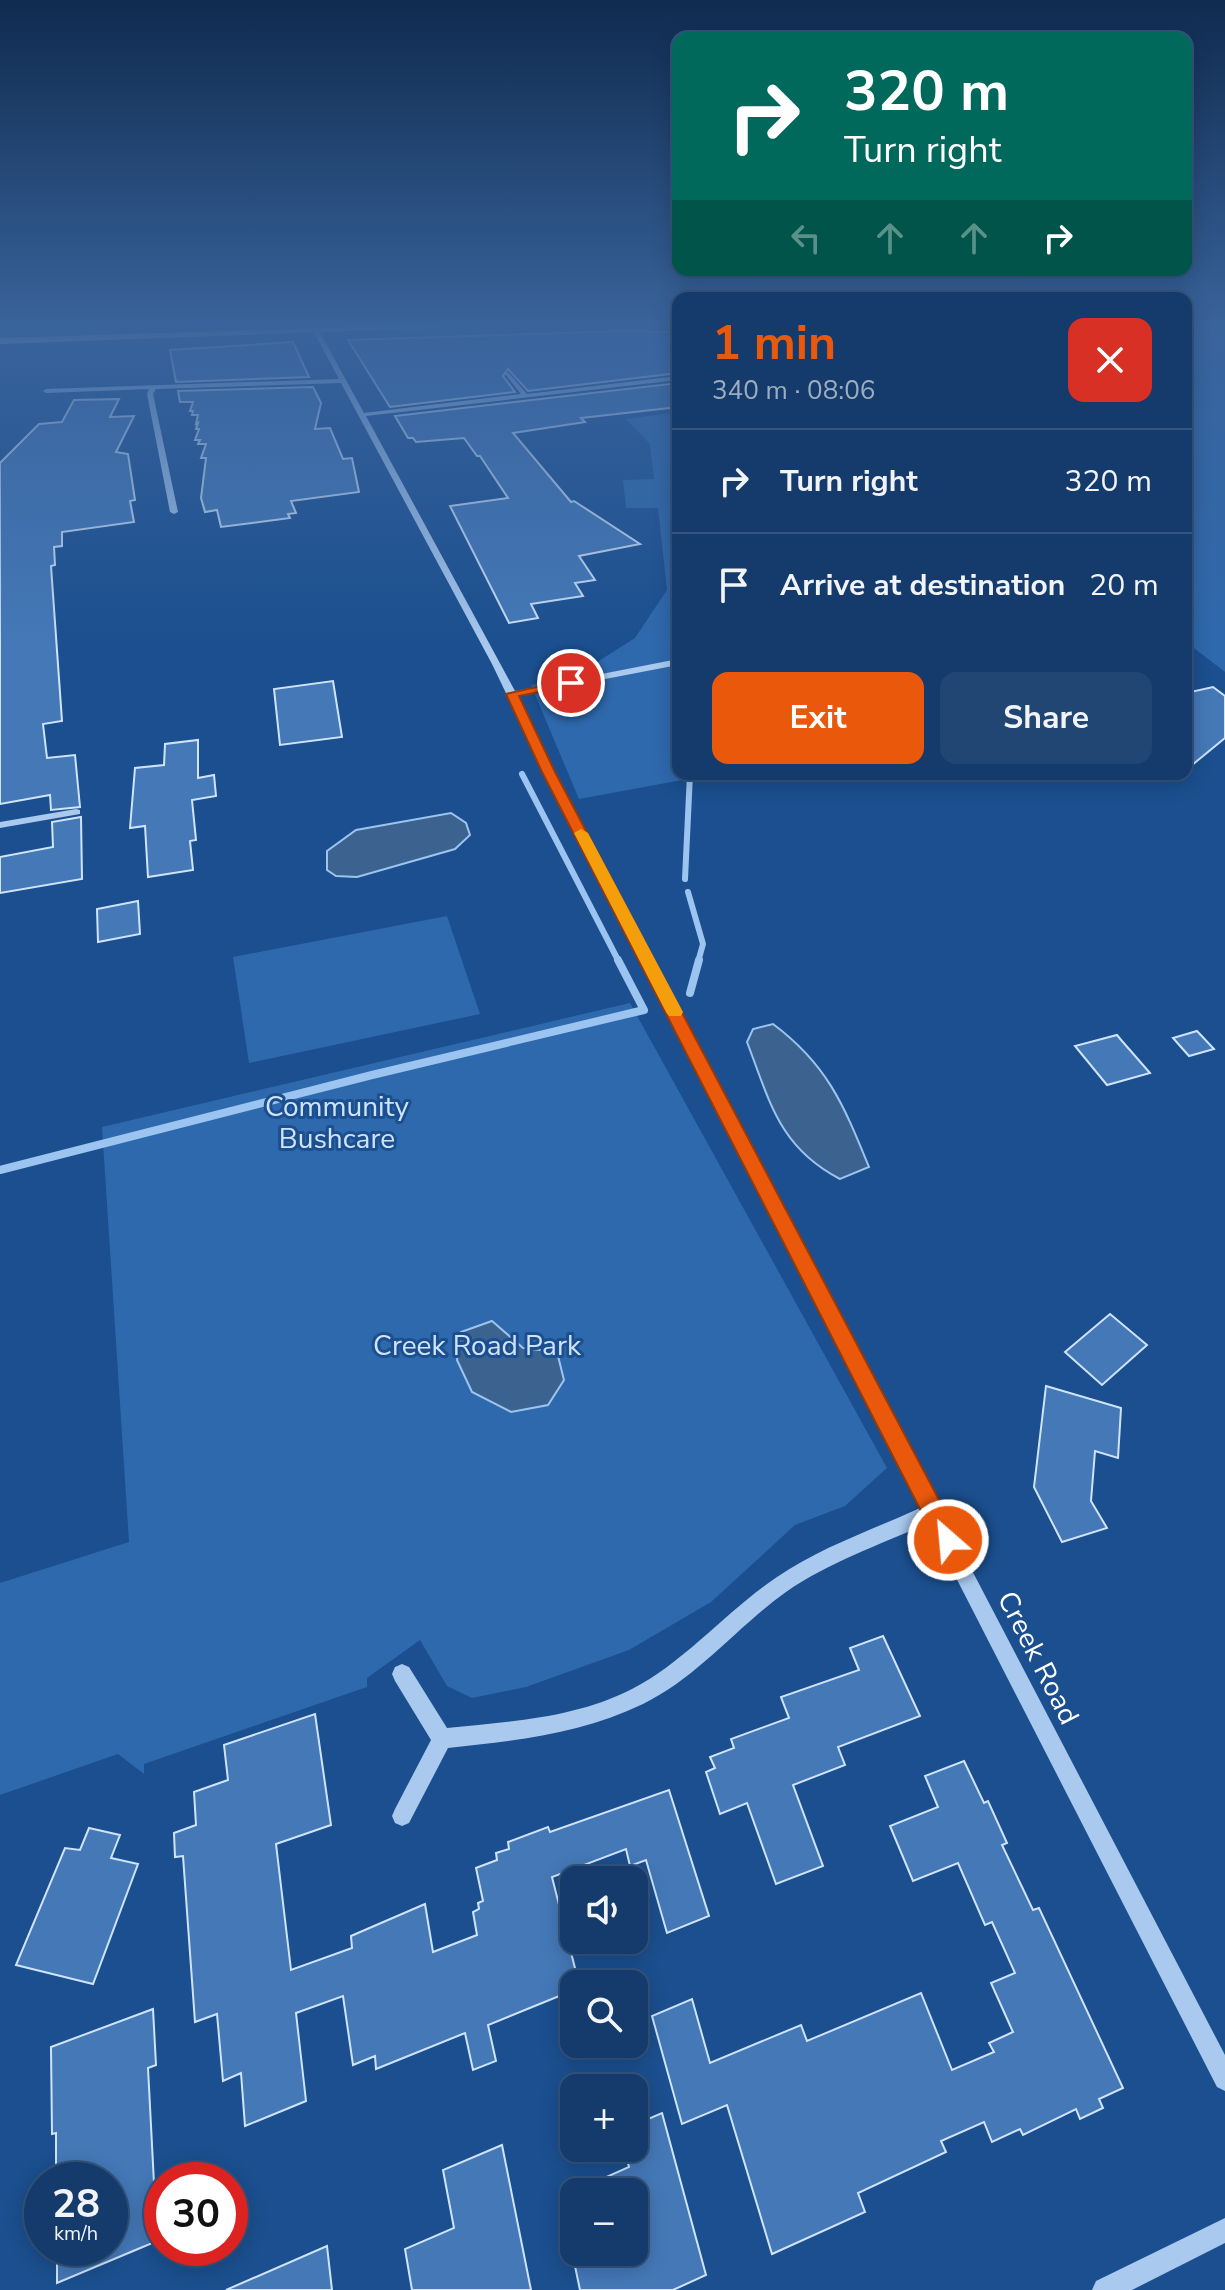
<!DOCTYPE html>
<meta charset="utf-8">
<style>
:root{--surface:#143b6b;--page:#214673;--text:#f1f3f6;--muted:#9dadc1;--line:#33557e;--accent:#ea580c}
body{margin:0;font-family:"Nunito Sans",sans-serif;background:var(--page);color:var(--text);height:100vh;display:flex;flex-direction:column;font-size:30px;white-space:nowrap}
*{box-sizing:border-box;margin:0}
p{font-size:26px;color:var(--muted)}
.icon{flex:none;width:44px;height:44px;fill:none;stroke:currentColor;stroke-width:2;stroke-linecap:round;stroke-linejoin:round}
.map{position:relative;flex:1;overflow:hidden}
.side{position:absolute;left:672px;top:292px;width:520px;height:488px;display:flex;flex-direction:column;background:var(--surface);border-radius:16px;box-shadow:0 4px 20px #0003,0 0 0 2px var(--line)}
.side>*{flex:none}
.top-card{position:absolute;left:672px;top:32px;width:520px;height:244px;border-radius:16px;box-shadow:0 4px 20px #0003,0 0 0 2px var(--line);background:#00695c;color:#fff;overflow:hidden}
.tools{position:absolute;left:560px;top:1866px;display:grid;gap:16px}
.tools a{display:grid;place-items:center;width:88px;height:88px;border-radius:16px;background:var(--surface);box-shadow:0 4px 20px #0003,0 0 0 2px var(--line);font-size:40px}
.speed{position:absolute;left:24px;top:2162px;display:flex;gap:16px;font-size:40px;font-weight:700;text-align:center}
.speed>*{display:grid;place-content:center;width:104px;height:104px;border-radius:50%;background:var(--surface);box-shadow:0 4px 20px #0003,0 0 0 2px var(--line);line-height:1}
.speed small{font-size:20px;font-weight:400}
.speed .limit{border:12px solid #d22;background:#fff;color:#111}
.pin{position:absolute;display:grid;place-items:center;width:68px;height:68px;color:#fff;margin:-34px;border:4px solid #fff;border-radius:50%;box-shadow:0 2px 8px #0007}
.me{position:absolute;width:88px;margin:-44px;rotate:333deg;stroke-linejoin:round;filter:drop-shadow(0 0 6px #0008)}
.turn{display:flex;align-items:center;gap:28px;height:168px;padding:0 40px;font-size:36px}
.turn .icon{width:104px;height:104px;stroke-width:2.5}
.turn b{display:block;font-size:56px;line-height:68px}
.lanes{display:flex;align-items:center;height:76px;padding:0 40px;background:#0003;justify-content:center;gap:40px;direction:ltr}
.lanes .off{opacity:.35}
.round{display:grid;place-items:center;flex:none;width:84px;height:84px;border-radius:16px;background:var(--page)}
.headline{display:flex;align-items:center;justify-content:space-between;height:136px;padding:0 40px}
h1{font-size:48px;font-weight:700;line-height:60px;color:var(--accent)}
.primary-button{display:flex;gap:16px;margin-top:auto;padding:16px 40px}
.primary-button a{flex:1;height:92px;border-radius:16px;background:var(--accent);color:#fff;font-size:32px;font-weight:700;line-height:92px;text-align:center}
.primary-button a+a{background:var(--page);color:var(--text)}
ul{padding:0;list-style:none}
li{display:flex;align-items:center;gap:24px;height:104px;padding:0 40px;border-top:2px solid var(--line)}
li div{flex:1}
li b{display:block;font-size:30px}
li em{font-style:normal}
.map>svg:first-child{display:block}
</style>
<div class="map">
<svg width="1225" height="2290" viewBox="0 0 1225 2290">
<rect width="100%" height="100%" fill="#1b4f8f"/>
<g fill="#2e69ad">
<polygon points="1186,327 1225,327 1225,672 1186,642"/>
<polygon points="678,412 678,774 715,774 579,799 531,685 575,676 635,638 667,590 658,508 626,508 623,480 654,479 650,444 626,419"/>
<polygon points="447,916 480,1014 249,1063 233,957"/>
<polygon points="630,1003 887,1468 845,1506 795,1525 711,1602 629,1650 526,1687 472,1698 447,1686 420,1640 367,1678 367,1687 144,1764 144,1774 118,1754 0,1795 0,1583 129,1542 102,1127"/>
</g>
<g fill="#3c6290" stroke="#9cc4f0" stroke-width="2">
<polygon points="451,813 466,823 470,835 455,849 357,877 336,876 327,870 327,851 356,830"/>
<path d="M773 1024C828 1065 844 1106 869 1167L840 1179C779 1147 770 1102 747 1042L753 1029Z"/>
<polygon points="492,1321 523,1348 557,1352 564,1380 548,1405 511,1412 472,1392 457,1360 461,1332"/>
</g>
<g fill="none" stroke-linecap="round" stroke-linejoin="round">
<g stroke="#9cc4f0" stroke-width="6">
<polyline points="522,774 619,962"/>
<polyline points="685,879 690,774"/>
<polyline points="688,892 703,944 698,962"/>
</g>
<g stroke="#9cc4f0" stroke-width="8">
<polyline points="690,993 699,960"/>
<polyline points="0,1170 372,1075 644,1010 618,960"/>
</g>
</g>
<g fill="#4478b7" stroke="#cfe3fa" stroke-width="2">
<polygon points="622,331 671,332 674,341 678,341 678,373 528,391 508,369 503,376 515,392 390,407 348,340"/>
<polygon points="293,342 309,377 176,382 170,350"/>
<polygon points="678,383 678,407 581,418 585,422 513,433 571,502 574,501 640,544 579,556 595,580 575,583 583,596 531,604 538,618 509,623 450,506 508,498 480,456 477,456 464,438 416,442 413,438 408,438 395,416"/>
<polygon points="313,387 321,403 315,429 330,428 343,459 352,458 359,492 291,501 296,513 288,514 290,518 221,527 217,510 205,512 201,498 206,458 201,458 206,444 198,444 200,440 195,440 199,429 196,429 198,423 196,424 198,415 192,415 193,411 190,411 193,402 180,402 178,391"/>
<polygon points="119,399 110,417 134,416 116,452 128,454 135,500 130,501 134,522 62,532 62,546 54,547 55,565 51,566 62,721 43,724 47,758 75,755 80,807 51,810 50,795 0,804 0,463 39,424 62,422 74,400"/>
<polygon points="333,681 342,737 280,745 274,689"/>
<polygon points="1213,687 1225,696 1225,738 1186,770 1186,693"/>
<polygon points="198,740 198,778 214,775 216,796 192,800 196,840 190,841 193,870 148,877 145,826 130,828 135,768 164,765 165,744"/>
<polygon points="81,817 82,879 0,893 0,857 53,847 52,822"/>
<polygon points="138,901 140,934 98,942 97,909"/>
<polygon points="1197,1031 1214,1049 1189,1056 1173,1038"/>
<polygon points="1117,1035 1122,1041 1150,1073 1107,1085 1075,1046"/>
<polygon points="1110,1314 1147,1345 1102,1385 1065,1352"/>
<polygon points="1046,1386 1121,1408 1118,1458 1095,1451 1091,1501 1107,1528 1062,1542 1034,1487"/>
<polygon points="883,1636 920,1716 838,1747 845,1765 793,1785 823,1866 776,1884 747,1803 720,1814 706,1772 715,1768 710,1757 734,1748 731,1739 789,1718 781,1697 859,1670 850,1648"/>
<polygon points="315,1714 331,1825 276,1844 291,1970 352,1948 351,1936 425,1904 433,1952 477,1935 473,1912 479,1909 478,1903 483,1901 476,1868 497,1860 496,1853 509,1849 508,1842 548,1827 550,1832 669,1790 709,1916 667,1933 646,1860 630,1866 626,1849 552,1877 579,1984 574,1984 574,1990 488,2025 496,2061 473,2070 465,2033 376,2069 375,2056 353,2065 343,1996 296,2013 306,2101 245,2126 241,2073 223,2081 217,2014 195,2022 183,1856 175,1857 174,1833 196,1825 194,1792 228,1780 224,1745"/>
<polygon points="964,1761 984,1803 988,1801 1007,1843 1002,1845 1033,1910 1039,1908 1123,2088 1099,2099 1103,2108 1080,2119 1076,2109 1023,2135 1020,2129 992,2142 984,2122 941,2141 946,2152 858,2193 865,2212 772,2254 727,2105 682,2124 652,2016 692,1999 710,2063 801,2025 807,2041 921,1993 952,2070 994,2052 989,2043 1013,2032 991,1983 1015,1973 992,1922 985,1925 958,1863 913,1881 890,1826 938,1807 925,1776"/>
<polygon points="89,1828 120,1835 111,1858 138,1864 93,1984 16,1965 65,1848 80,1850"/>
<polygon points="153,2009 156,2065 148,2068 157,2241 57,2283 57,2248 110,2248 110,2180 56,2180 56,2133 52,2134 51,2047"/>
<polygon points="662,2113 706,2275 673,2290 580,2290 572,2252 634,2252 634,2192 573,2192 629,2167 624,2148 634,2148 634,2125"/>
<polygon points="502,2145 531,2290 412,2290 405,2249 454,2228 443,2170"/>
<polygon points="327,2246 332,2290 226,2290"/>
</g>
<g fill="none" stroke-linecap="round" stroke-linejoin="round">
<g fill="#a9c9ee" fill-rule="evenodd">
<path d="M311 327H317L364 413 521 394 505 374 508 372 527 394 678 376V380L366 416 515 691 678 659V665L517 696 554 772 937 1503 940 1505 942 1513 1225 2055V2091L1217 2087 928 1523C880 1545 829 1562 786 1592 737 1627 697 1678 643 1704 581 1734 515 1741 448 1748L409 1823 402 1826 395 1823 392 1816 395 1809 431 1740 395 1681 392 1674 395 1667 402 1664 409 1667 447 1728C508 1722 576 1718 632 1689 686 1661 726 1611 777 1577 821 1547 872 1530 920 1508L544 772 492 664 341 383 156 389 153 394 178 512 174 514 170 512 147 394 149 389 46 393 43 391 46 389 339 379Z"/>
<polygon points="76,809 80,810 80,814 0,828 0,822"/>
<polygon points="1225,2218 1225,2243 1132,2290 1092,2290 1096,2281"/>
</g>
<polygon fill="#f0f6ff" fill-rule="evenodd" points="356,327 456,327 0,344 0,338"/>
</g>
<linearGradient id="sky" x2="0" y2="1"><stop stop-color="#0f2b4f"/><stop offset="0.5" stop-color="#39639b"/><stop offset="1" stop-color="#39639b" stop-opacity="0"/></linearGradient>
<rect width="1225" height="648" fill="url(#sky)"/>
<polygon fill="#ea580c" stroke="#983908" stroke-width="2" points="571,679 575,680 575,685 519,696 555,772 956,1532 960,1540 956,1548 948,1551 940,1548 542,772 506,694"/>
<polygon fill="#f59e0b" points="581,829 588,833 683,1012 681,1016 669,1016 666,1012 574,833"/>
<g text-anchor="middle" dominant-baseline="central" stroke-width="6" stroke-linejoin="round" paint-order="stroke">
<g font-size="28" fill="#cfe3fa" stroke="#1b4f8f">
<text x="337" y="1107">Community<tspan x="337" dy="32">Bushcare</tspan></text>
<text x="477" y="1346">Creek Road Park</text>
</g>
<g font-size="28" fill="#fff" stroke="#1b4f8f">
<text transform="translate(1038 1658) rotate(63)">Creek Road</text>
</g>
</g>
</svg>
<div class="tools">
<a><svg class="icon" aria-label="sound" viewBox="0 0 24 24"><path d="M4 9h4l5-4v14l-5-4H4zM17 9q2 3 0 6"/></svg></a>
<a><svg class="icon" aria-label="search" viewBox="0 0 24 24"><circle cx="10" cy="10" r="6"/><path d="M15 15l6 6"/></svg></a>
<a>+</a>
<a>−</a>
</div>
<div class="speed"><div>28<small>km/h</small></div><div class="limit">30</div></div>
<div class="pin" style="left:571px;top:683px;background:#d93025"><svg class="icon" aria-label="arrive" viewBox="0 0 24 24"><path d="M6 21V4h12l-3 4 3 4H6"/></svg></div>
<svg class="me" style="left:948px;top:1540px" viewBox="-20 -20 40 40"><circle r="17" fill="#ea580c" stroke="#fff" stroke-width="3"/><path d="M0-11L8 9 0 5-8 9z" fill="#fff"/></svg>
<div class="top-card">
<div class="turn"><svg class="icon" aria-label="right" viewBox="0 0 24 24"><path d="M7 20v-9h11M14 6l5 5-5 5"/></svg><div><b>320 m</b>Turn right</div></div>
<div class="lanes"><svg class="icon off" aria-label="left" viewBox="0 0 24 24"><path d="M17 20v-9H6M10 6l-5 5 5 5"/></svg><svg class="icon off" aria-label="ahead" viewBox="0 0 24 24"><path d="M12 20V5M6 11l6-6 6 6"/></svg><svg class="icon off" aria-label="ahead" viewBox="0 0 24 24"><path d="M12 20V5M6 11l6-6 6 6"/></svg><svg class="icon" aria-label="right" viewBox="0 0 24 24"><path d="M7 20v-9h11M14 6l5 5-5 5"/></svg></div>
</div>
<section class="side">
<div class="headline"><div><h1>1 min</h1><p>340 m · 08:06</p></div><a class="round" style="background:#d93025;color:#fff"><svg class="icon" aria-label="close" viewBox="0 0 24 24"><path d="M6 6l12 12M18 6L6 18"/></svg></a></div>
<ul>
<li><svg class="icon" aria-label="right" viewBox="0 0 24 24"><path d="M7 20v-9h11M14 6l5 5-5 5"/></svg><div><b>Turn right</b></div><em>320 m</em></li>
<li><svg class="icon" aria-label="arrive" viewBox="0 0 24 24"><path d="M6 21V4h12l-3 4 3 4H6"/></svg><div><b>Arrive at destination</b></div><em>20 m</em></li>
</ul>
<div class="primary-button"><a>Exit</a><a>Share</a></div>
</section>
</div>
